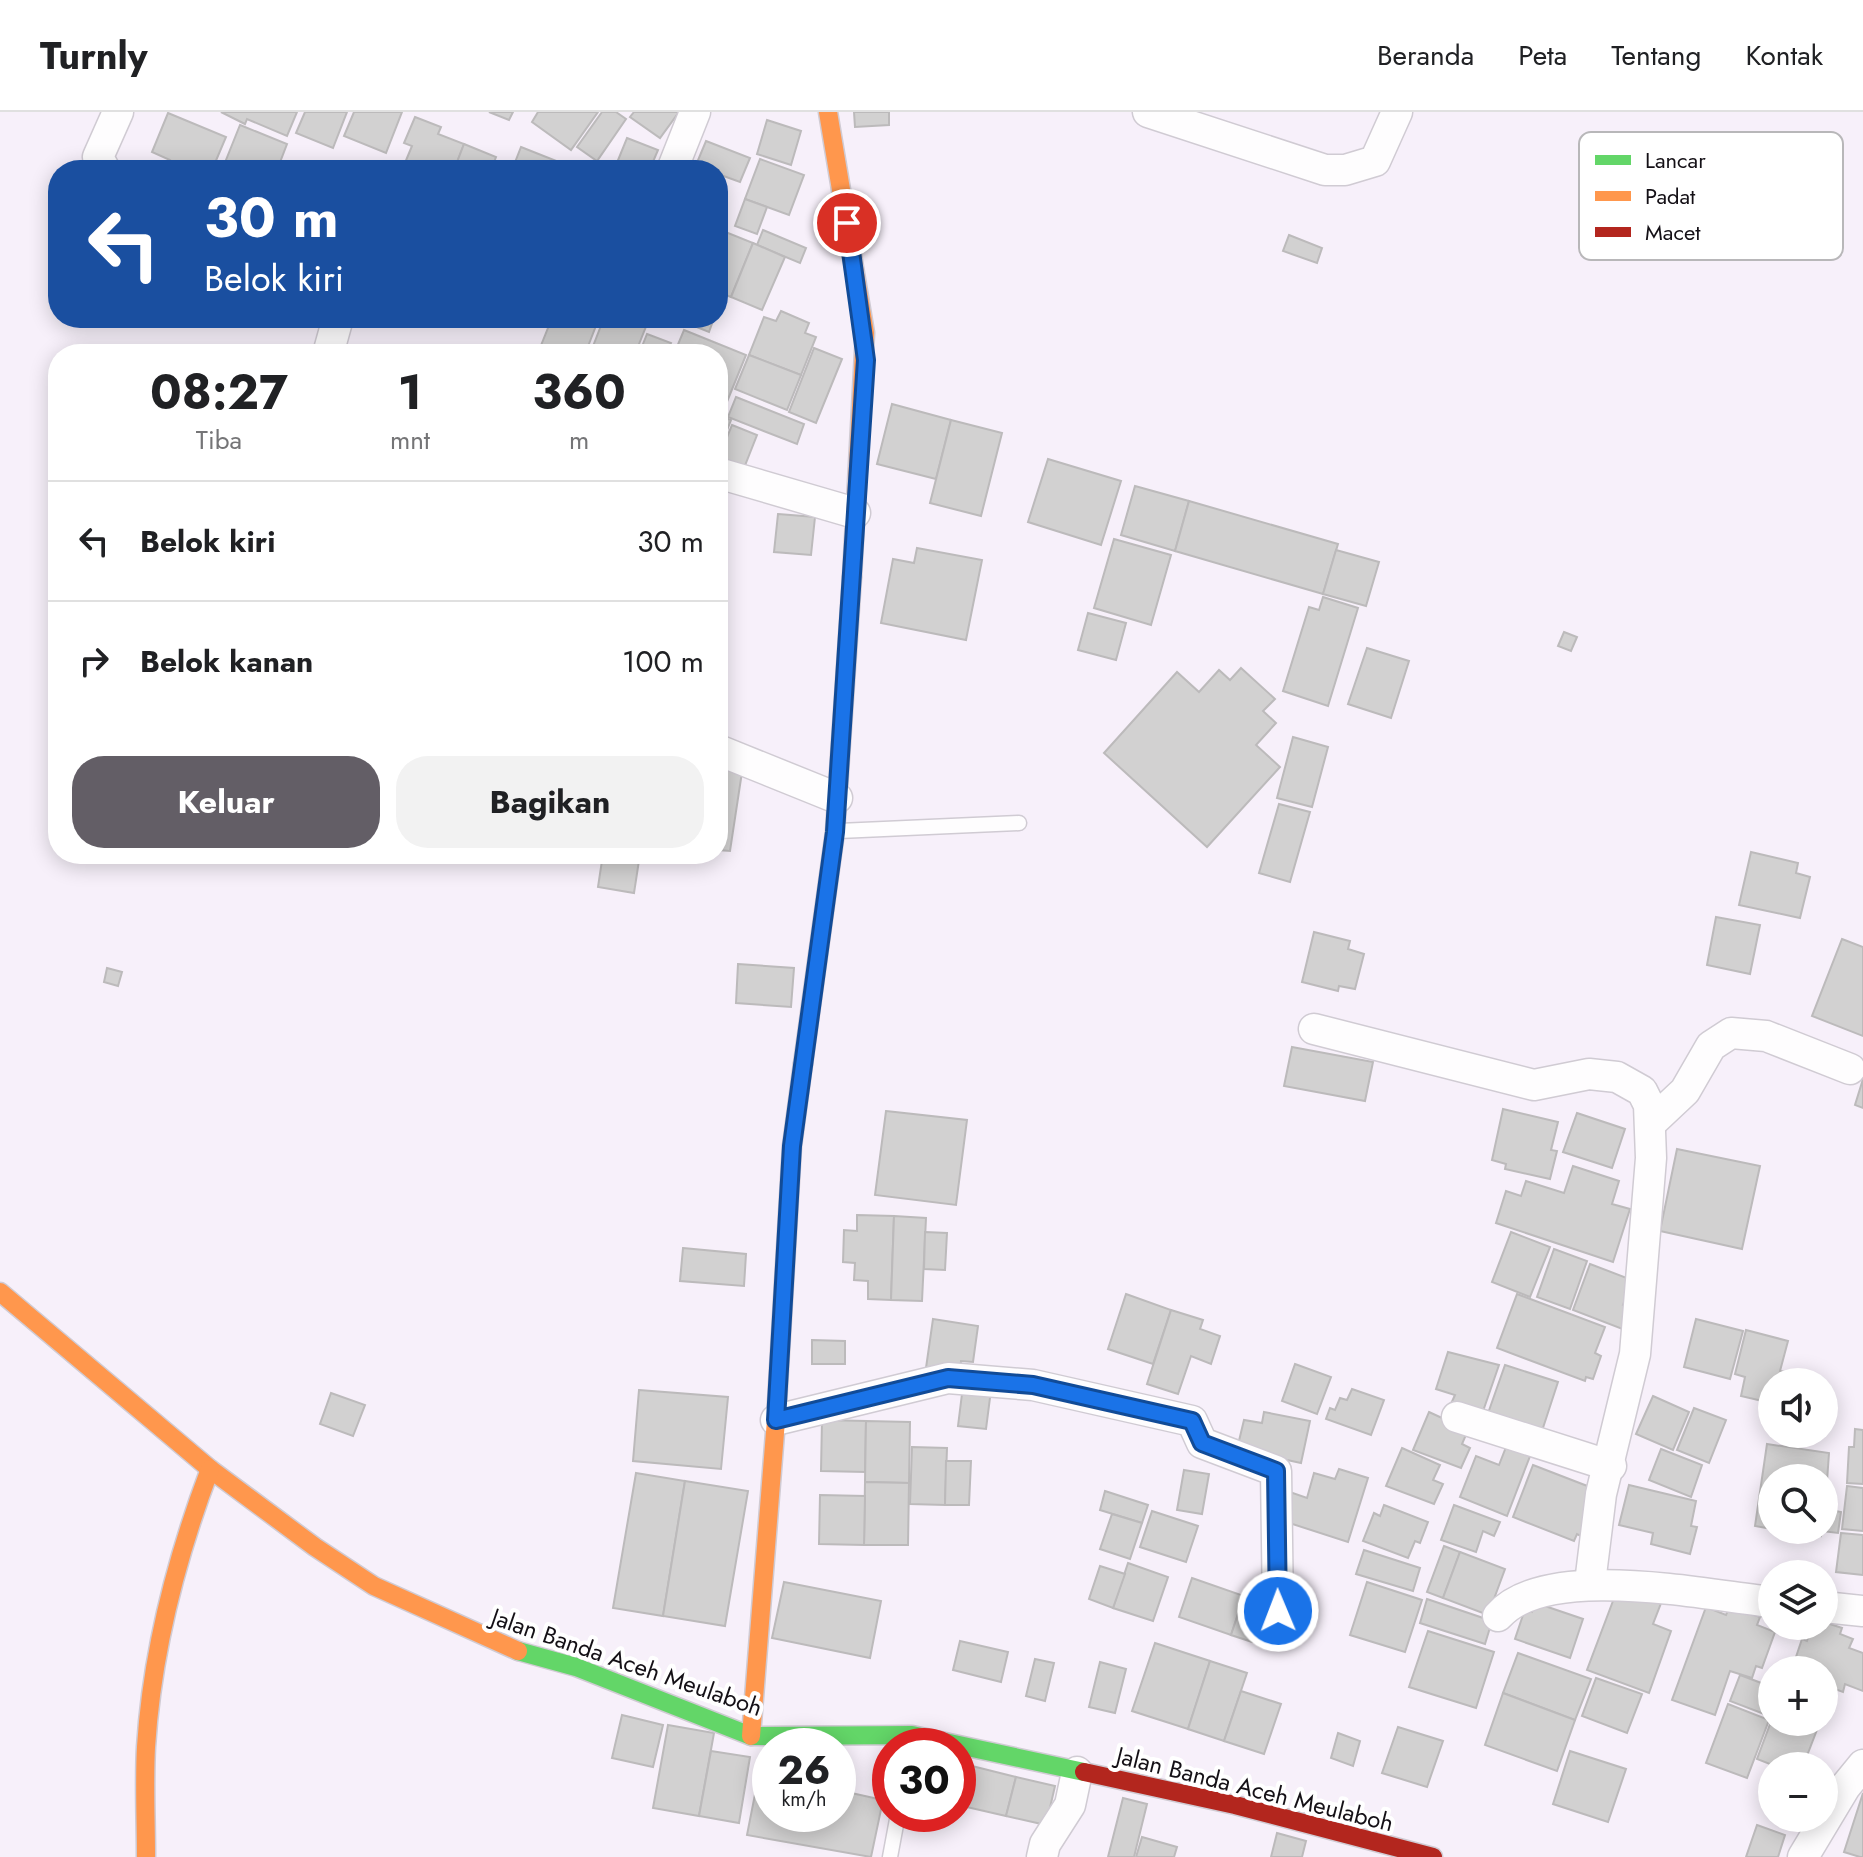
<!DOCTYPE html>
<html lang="id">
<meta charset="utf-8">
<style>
:root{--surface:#fff;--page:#f2f2f2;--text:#202124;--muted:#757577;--line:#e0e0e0;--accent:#635e66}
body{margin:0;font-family:Jost,sans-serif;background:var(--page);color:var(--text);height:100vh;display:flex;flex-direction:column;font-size:30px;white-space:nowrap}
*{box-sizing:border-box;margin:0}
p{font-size:26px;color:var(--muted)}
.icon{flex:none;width:44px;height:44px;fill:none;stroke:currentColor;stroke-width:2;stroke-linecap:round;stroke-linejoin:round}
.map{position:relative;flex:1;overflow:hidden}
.drawer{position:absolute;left:48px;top:232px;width:680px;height:520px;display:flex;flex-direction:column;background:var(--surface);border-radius:32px;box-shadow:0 4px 20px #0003}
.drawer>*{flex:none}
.banner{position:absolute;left:48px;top:48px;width:680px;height:168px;border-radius:32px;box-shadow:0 4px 20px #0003;background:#1a4fa0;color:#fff;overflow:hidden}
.tools{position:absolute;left:1758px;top:1256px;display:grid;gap:16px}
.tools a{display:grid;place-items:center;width:80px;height:80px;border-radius:50%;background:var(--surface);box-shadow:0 4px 20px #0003;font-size:40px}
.speed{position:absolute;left:752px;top:1616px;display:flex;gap:16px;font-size:40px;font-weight:700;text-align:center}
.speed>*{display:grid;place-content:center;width:104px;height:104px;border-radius:50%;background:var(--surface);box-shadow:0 4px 20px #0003;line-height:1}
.speed small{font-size:20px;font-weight:400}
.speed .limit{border:12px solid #d22;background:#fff;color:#111}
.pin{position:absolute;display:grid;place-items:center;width:68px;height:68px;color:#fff;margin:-34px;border:4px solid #fff;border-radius:50%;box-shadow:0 2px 8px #0007}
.me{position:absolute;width:88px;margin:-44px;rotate:359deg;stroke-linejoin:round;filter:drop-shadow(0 0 6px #0008)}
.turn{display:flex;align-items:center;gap:28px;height:168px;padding:0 24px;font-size:36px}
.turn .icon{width:104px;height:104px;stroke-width:2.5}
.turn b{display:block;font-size:56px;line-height:68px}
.eta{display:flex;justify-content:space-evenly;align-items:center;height:136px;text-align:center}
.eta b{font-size:48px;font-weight:700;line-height:56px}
.cta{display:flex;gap:16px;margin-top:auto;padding:16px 24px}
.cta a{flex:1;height:92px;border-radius:32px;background:var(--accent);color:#fff;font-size:32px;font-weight:700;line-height:92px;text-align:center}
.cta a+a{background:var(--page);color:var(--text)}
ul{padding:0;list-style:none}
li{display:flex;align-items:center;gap:24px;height:120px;padding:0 24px;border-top:2px solid var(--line)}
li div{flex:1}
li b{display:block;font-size:30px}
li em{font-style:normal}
header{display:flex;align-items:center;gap:48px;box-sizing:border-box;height:112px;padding:0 40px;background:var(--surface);border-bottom:2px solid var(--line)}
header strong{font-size:38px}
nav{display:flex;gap:44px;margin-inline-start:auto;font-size:28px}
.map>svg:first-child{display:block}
</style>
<header>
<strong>Turnly</strong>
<nav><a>Beranda</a><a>Peta</a><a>Tentang</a><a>Kontak</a></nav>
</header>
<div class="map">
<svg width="1863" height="1745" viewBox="0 0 1863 1745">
<rect width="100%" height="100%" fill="#f7f0fa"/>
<g fill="#d2d1d1" stroke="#bcbabb" stroke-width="2">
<polygon points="221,0 297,0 287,24 247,7 245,12"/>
<polygon points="305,0 347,0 333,36 296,21"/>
<polygon points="354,0 402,0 386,41 344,24"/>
<polygon points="489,0 513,0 509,8"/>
<polygon points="538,0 598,0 571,38 532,10"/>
<polygon points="602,0 616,0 626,7 597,49 577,35"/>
<polygon points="634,0 679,0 660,26 630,5"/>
<polygon points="854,0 889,0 889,13 855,15"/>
<polygon points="168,1 226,25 212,58 166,58 170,48 152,40"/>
<polygon points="415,5 441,15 438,22 464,32 454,58 402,58 412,34 404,31"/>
<polygon points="767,8 801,19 791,53 757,42"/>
<polygon points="240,13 287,32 277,58 222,58"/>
<polygon points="627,26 658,38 652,52 662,58 614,58"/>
<polygon points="706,29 750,46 740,70 718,62 718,58 696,53"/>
<polygon points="464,32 496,45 491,58 454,58"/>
<polygon points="521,35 564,52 561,58 512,58"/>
<polygon points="760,47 804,63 789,103 745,87"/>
<polygon points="745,87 767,95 757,122 735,114"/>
<polygon points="718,117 753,131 731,185 718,180"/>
<polygon points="763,118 806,136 800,151 757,133"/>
<polygon points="1289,123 1322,136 1317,151 1283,139"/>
<polygon points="753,131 785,145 762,198 731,185"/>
<polygon points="781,199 809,211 805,221 816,225 801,263 749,243 764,205 776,209"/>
<polygon points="552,206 599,206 585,242 555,242 540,236"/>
<polygon points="604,206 631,206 647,212 635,242 590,242"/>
<polygon points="674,206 714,206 709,220"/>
<polygon points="684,218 746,243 722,302 718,300 718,242 674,242"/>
<polygon points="647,222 671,231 666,242 639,242"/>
<polygon points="814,236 842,247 816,311 789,300"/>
<polygon points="749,243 801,263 787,298 735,277"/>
<polygon points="736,285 804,312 797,332 728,305"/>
<polygon points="892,292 951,308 936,367 877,352"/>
<polygon points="718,303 731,308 718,341"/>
<polygon points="951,308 1002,321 981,404 930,391"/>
<polygon points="732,313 757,323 744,356 718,347"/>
<polygon points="1048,347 1121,369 1101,433 1028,410"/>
<polygon points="1135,374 1189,389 1175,439 1121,423"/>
<polygon points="1189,389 1338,432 1323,482 1175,439"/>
<polygon points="778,402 815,405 811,443 774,440"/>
<polygon points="1114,427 1171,443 1151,513 1094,496"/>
<polygon points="917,436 982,448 966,528 881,511 893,447 914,451"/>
<polygon points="1336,438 1379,450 1366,494 1323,482"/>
<polygon points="1323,485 1358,496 1328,594 1283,579 1309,495 1319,498"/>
<polygon points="1088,501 1126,511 1116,548 1078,538"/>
<polygon points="1564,520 1577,525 1571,539 1558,534"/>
<polygon points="1367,536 1409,549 1391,606 1348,592"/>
<polygon points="1241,556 1275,587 1263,599 1276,611 1256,633 1280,655 1207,735 1104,641 1177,560 1199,580 1219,558 1230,568"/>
<polygon points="1293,625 1328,635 1312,695 1277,686"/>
<polygon points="718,656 742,660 730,739 718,738"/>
<polygon points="1279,692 1310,700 1290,770 1259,761"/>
<polygon points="1751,740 1798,751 1796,761 1810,765 1800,806 1739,793"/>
<polygon points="603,742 640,742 634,781 598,775"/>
<polygon points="1716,805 1760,813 1750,862 1707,853"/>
<polygon points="1314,820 1350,829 1348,837 1364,842 1355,877 1339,874 1338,879 1302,870"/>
<polygon points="1842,827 1863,835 1863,924 1812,904"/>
<polygon points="738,852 794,856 791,895 736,891"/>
<polygon points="107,856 122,860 118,874 104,870"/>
<polygon points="1292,935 1373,950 1365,989 1284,974"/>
<polygon points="1863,967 1863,996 1855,993"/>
<polygon points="1503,997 1558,1010 1551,1038 1557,1039 1550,1067 1505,1057 1506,1052 1492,1048"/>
<polygon points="886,999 967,1008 956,1093 875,1083"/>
<polygon points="1577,1001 1625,1017 1612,1056 1563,1040"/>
<polygon points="1677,1037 1760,1054 1742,1137 1660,1119"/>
<polygon points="1573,1054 1619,1069 1612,1092 1630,1097 1613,1150 1496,1111 1506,1079 1521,1084 1526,1069 1564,1081"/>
<polygon points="857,1103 894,1104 891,1188 868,1187 868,1169 854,1168 855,1151 843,1150 844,1118 857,1119"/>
<polygon points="894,1104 926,1106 922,1189 891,1188"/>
<polygon points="925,1120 947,1121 945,1158 924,1157"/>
<polygon points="1511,1120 1550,1135 1530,1185 1492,1170"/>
<polygon points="683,1136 746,1142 744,1174 680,1169"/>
<polygon points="1554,1137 1587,1149 1570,1197 1537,1185"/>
<polygon points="1590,1152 1632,1168 1623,1193 1632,1197 1625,1218 1573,1198"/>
<polygon points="1126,1182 1171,1198 1153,1252 1108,1237"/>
<polygon points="1517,1182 1605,1215 1595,1241 1601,1244 1593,1267 1586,1265 1585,1269 1497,1236"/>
<polygon points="1171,1198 1203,1208 1200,1217 1220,1224 1211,1252 1191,1244 1178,1282 1147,1272"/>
<polygon points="933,1207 978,1214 973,1250 961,1249 960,1260 926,1256"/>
<polygon points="1696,1207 1743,1219 1730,1267 1684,1255"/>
<polygon points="1746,1218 1788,1229 1780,1259 1795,1262 1793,1270 1772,1270 1771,1291 1741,1284 1745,1265 1735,1262"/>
<polygon points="812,1228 845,1229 845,1252 812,1252"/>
<polygon points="1448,1240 1499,1253 1481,1305 1450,1294 1455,1283 1436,1277"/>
<polygon points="1295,1252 1331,1265 1317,1302 1282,1289"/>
<polygon points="1505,1253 1558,1270 1540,1325 1486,1307"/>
<polygon points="963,1274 991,1278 986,1317 958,1314"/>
<polygon points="1352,1277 1384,1288 1371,1323 1326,1307 1330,1296 1335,1298 1340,1286 1347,1288"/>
<polygon points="639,1278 728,1285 721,1357 633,1349"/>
<polygon points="331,1281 365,1293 353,1324 320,1312"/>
<polygon points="1653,1284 1689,1300 1673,1338 1636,1322"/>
<polygon points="1694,1296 1726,1308 1709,1351 1677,1338"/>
<polygon points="1264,1300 1310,1309 1301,1351 1255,1341 1238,1333 1244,1308 1262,1311"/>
<polygon points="1429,1300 1468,1318 1462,1332 1470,1336 1461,1356 1413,1338"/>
<polygon points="822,1308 866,1309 865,1360 821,1359"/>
<polygon points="866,1309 910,1310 909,1371 865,1370"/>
<polygon points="1855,1317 1863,1318 1863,1372 1847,1371 1849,1335 1854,1335"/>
<polygon points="1508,1330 1532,1339 1507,1404 1460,1385 1476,1344 1499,1353"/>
<polygon points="1767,1332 1829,1341 1825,1397 1841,1400 1838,1421 1822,1419 1821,1424 1781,1418 1824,1418 1824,1366 1772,1366 1772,1417 1755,1414"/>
<polygon points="912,1335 947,1336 945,1393 910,1392"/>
<polygon points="1402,1336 1440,1353 1433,1368 1443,1372 1434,1392 1386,1374"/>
<polygon points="1661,1337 1702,1353 1691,1385 1649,1368"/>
<polygon points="946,1349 971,1349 969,1393 945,1393"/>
<polygon points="1533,1353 1595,1377 1585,1426 1577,1422 1574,1429 1513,1405"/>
<polygon points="1339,1357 1368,1366 1348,1430 1277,1407 1287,1379 1307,1386 1314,1361 1335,1367"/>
<polygon points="1184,1358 1209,1362 1202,1402 1177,1398"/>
<polygon points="636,1361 685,1369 663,1504 613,1496"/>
<polygon points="685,1369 748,1379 725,1514 663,1504"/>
<polygon points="865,1370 909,1371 908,1433 864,1433"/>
<polygon points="1629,1373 1696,1389 1691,1414 1697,1415 1690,1442 1651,1432 1653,1421 1619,1413"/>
<polygon points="1847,1374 1863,1376 1863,1419 1842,1417"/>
<polygon points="1105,1379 1148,1393 1142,1411 1100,1398"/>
<polygon points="820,1383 865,1384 864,1433 819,1432"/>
<polygon points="1384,1393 1428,1410 1420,1431 1415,1429 1408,1446 1363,1429 1374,1401 1380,1404"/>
<polygon points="1454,1393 1500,1410 1494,1424 1483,1419 1476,1440 1441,1428"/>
<polygon points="1152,1399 1198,1414 1186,1450 1140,1435"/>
<polygon points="1112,1402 1142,1411 1130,1447 1100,1437"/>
<polygon points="1841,1421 1863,1423 1863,1463 1836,1460"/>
<polygon points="1444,1434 1460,1440 1443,1486 1427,1480"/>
<polygon points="1364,1438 1420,1456 1413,1479 1356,1462"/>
<polygon points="1460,1440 1505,1457 1488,1503 1443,1486"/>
<polygon points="1128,1451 1168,1465 1153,1509 1113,1496"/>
<polygon points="1100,1454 1125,1462 1113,1496 1089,1487"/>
<polygon points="1192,1466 1244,1484 1231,1523 1179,1505"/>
<polygon points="784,1470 881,1489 870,1546 772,1526"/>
<polygon points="1367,1470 1422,1488 1405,1540 1350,1523"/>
<polygon points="1616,1481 1663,1486 1653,1512 1671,1519 1649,1581 1587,1558"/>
<polygon points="1244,1484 1265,1491 1252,1530 1231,1523"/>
<polygon points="1427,1487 1492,1509 1485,1532 1420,1511"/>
<polygon points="1536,1491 1583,1507 1570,1546 1515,1527 1525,1497 1532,1500"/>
<polygon points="1730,1494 1760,1505 1757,1513 1775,1520 1762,1556 1756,1554 1752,1566 1730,1559 1715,1603 1672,1588 1706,1495 1726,1503"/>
<polygon points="1824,1510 1842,1516 1840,1522 1853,1527 1849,1536 1863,1541 1863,1579 1845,1572 1843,1580 1824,1573 1824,1558 1793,1554 1802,1527 1807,1529 1812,1514 1824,1514"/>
<polygon points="1428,1519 1494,1540 1476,1596 1409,1575"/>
<polygon points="960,1529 1008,1540 1001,1570 953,1558"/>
<polygon points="1155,1531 1210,1549 1188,1617 1132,1599"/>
<polygon points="1518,1541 1591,1567 1575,1608 1503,1581"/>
<polygon points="1035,1547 1054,1551 1045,1589 1026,1584"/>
<polygon points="1210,1549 1247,1561 1224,1629 1188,1617"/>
<polygon points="1100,1550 1126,1557 1115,1601 1089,1595"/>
<polygon points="1740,1563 1772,1575 1772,1605 1730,1589"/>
<polygon points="1596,1566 1642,1582 1627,1621 1582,1604"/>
<polygon points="1241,1579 1281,1592 1264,1642 1224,1629"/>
<polygon points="1503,1581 1575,1608 1557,1659 1485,1633"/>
<polygon points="1728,1592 1769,1608 1747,1666 1706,1651"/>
<polygon points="622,1603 663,1613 653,1655 612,1646"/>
<polygon points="1772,1607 1820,1610 1803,1654 1775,1654 1757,1647"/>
<polygon points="668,1613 714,1621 699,1704 653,1696"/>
<polygon points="1398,1615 1443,1629 1427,1675 1382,1661"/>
<polygon points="1338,1621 1360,1629 1353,1654 1331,1646"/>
<polygon points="711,1639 750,1645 739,1711 699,1704"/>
<polygon points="1570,1639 1626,1657 1608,1710 1553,1692"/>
<polygon points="964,1652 1016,1665 1006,1704 958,1693"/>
<polygon points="759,1662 770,1665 770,1702 838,1702 838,1678 883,1688 871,1745 747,1723"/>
<polygon points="1016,1665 1055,1674 1046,1713 1006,1704"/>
<polygon points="1863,1681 1863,1745 1860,1745 1844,1740"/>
<polygon points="1123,1686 1147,1692 1134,1745 1108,1745"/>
<polygon points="1757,1713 1785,1723 1778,1745 1746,1745"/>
<polygon points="1277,1721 1306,1729 1302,1745 1271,1745"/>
<polygon points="1142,1725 1177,1735 1174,1745 1136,1745"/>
</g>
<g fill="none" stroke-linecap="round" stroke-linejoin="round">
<defs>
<g id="lane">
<polyline points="839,719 1019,711"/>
<polyline points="890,1745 898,1702"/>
</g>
<g id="street">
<polyline points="1148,0 1325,58 1345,58 1375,49 1397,0"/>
<polyline points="105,58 98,45 118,0"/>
<polyline points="672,58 695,0"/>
<polyline points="328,242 338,206"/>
<polyline points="718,361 855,401"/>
<polyline points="718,638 837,686"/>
<polyline points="1314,917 1534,973 1589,962 1617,965 1642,979 1649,993 1651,1046 1635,1242 1601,1382 1590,1471"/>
<polyline points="1652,1010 1685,979 1711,934 1731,921 1766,924 1850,957"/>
<polyline points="1457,1305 1611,1354"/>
<polyline points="776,1308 948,1266 1033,1273 1192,1309 1202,1331 1276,1359 1278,1499"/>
<polyline points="1824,1495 1863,1499"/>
<path d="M1498 1504C1546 1449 1704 1483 1772 1490"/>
<polyline points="1042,1745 1045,1732 1070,1693 1077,1660"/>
<polyline points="1803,1745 1845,1675 1863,1653"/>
</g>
<g id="fast">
<polyline points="803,952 835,720 852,465"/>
<polyline points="518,1539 576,1555 751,1624 912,1623 1084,1660"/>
</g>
<g id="slow">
<polyline points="828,0 865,221 852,465"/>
<polyline points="0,1180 210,1357 315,1435 374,1474 518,1539"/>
<polyline points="751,1624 776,1308 792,1034 803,952"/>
<path d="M146 1745C146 1708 144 1672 146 1635 152 1539 176 1447 210 1357"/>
</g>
<polyline id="jam" points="1084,1660 1235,1693 1433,1745"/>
</defs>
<use href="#lane" stroke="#d0cbd3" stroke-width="17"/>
<use href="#street" stroke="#d0cbd3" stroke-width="33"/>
<use href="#fast" stroke="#d0cbd3" stroke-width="21"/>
<use href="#slow" stroke="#d0cbd3" stroke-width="21"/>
<use href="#jam" stroke="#d0cbd3" stroke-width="21"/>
<use href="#lane" stroke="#fefdfe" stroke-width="14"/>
<use href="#street" stroke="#fefdfe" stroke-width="30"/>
<use href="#fast" stroke="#63d668" stroke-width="18"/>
<use href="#slow" stroke="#ff974d" stroke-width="18"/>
<use href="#jam" stroke="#b3261e" stroke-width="18"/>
</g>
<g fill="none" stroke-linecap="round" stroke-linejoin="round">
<defs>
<polyline id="route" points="847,111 866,248 835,720 792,1034 776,1308 948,1266 1033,1273 1192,1309 1202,1331 1276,1359 1278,1499"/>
</defs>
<use href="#route" stroke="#114b97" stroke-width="20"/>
<use href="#route" stroke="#1a73e8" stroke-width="14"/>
</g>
<g text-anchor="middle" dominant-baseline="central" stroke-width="8" stroke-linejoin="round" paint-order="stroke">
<g font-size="24" fill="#141016" stroke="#fff">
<text transform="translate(627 1550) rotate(19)">Jalan Banda Aceh Meulaboh</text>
<text transform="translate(1255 1677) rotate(14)">Jalan Banda Aceh Meulaboh</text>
</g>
</g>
<rect x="1579" y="20" width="264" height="128" rx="12" fill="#fff" stroke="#b8b7b9" stroke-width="2"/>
<rect x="1595" y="43" width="36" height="10" fill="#63d668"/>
<rect x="1595" y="79" width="36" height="10" fill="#ff974d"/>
<rect x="1595" y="115" width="36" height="10" fill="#b3261e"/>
<g font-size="22" fill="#141016">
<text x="1645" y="56">Lancar</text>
<text x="1645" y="92">Padat</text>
<text x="1645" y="128">Macet</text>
</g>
</svg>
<div class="tools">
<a><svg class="icon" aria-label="sound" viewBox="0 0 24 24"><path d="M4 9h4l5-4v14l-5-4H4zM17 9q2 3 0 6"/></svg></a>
<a><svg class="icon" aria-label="search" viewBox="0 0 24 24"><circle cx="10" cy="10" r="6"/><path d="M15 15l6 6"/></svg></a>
<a><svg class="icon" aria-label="layers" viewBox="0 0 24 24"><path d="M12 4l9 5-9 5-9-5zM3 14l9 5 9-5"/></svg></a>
<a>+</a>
<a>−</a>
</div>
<div class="speed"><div>26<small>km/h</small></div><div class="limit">30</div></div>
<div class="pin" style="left:847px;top:111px;background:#d93025"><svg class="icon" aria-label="arrive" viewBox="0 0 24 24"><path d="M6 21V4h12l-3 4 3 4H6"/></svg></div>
<svg class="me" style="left:1278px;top:1499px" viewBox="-20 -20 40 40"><circle r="17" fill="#1a73e8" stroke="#fff" stroke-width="3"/><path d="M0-11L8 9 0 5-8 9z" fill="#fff"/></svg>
<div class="banner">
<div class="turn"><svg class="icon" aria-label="left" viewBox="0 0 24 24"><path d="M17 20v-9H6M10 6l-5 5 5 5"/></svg><div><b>30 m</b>Belok kiri</div></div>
</div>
<section class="drawer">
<div class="eta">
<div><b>08:27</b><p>Tiba</p></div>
<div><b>1</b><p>mnt</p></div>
<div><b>360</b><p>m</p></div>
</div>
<ul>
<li><svg class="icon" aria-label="left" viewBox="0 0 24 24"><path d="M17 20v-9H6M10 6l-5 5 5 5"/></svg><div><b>Belok kiri</b></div><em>30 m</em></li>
<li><svg class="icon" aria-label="right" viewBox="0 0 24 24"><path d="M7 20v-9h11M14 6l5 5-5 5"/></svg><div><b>Belok kanan</b></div><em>100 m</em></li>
</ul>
<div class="cta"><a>Keluar</a><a>Bagikan</a></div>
</section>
</div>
